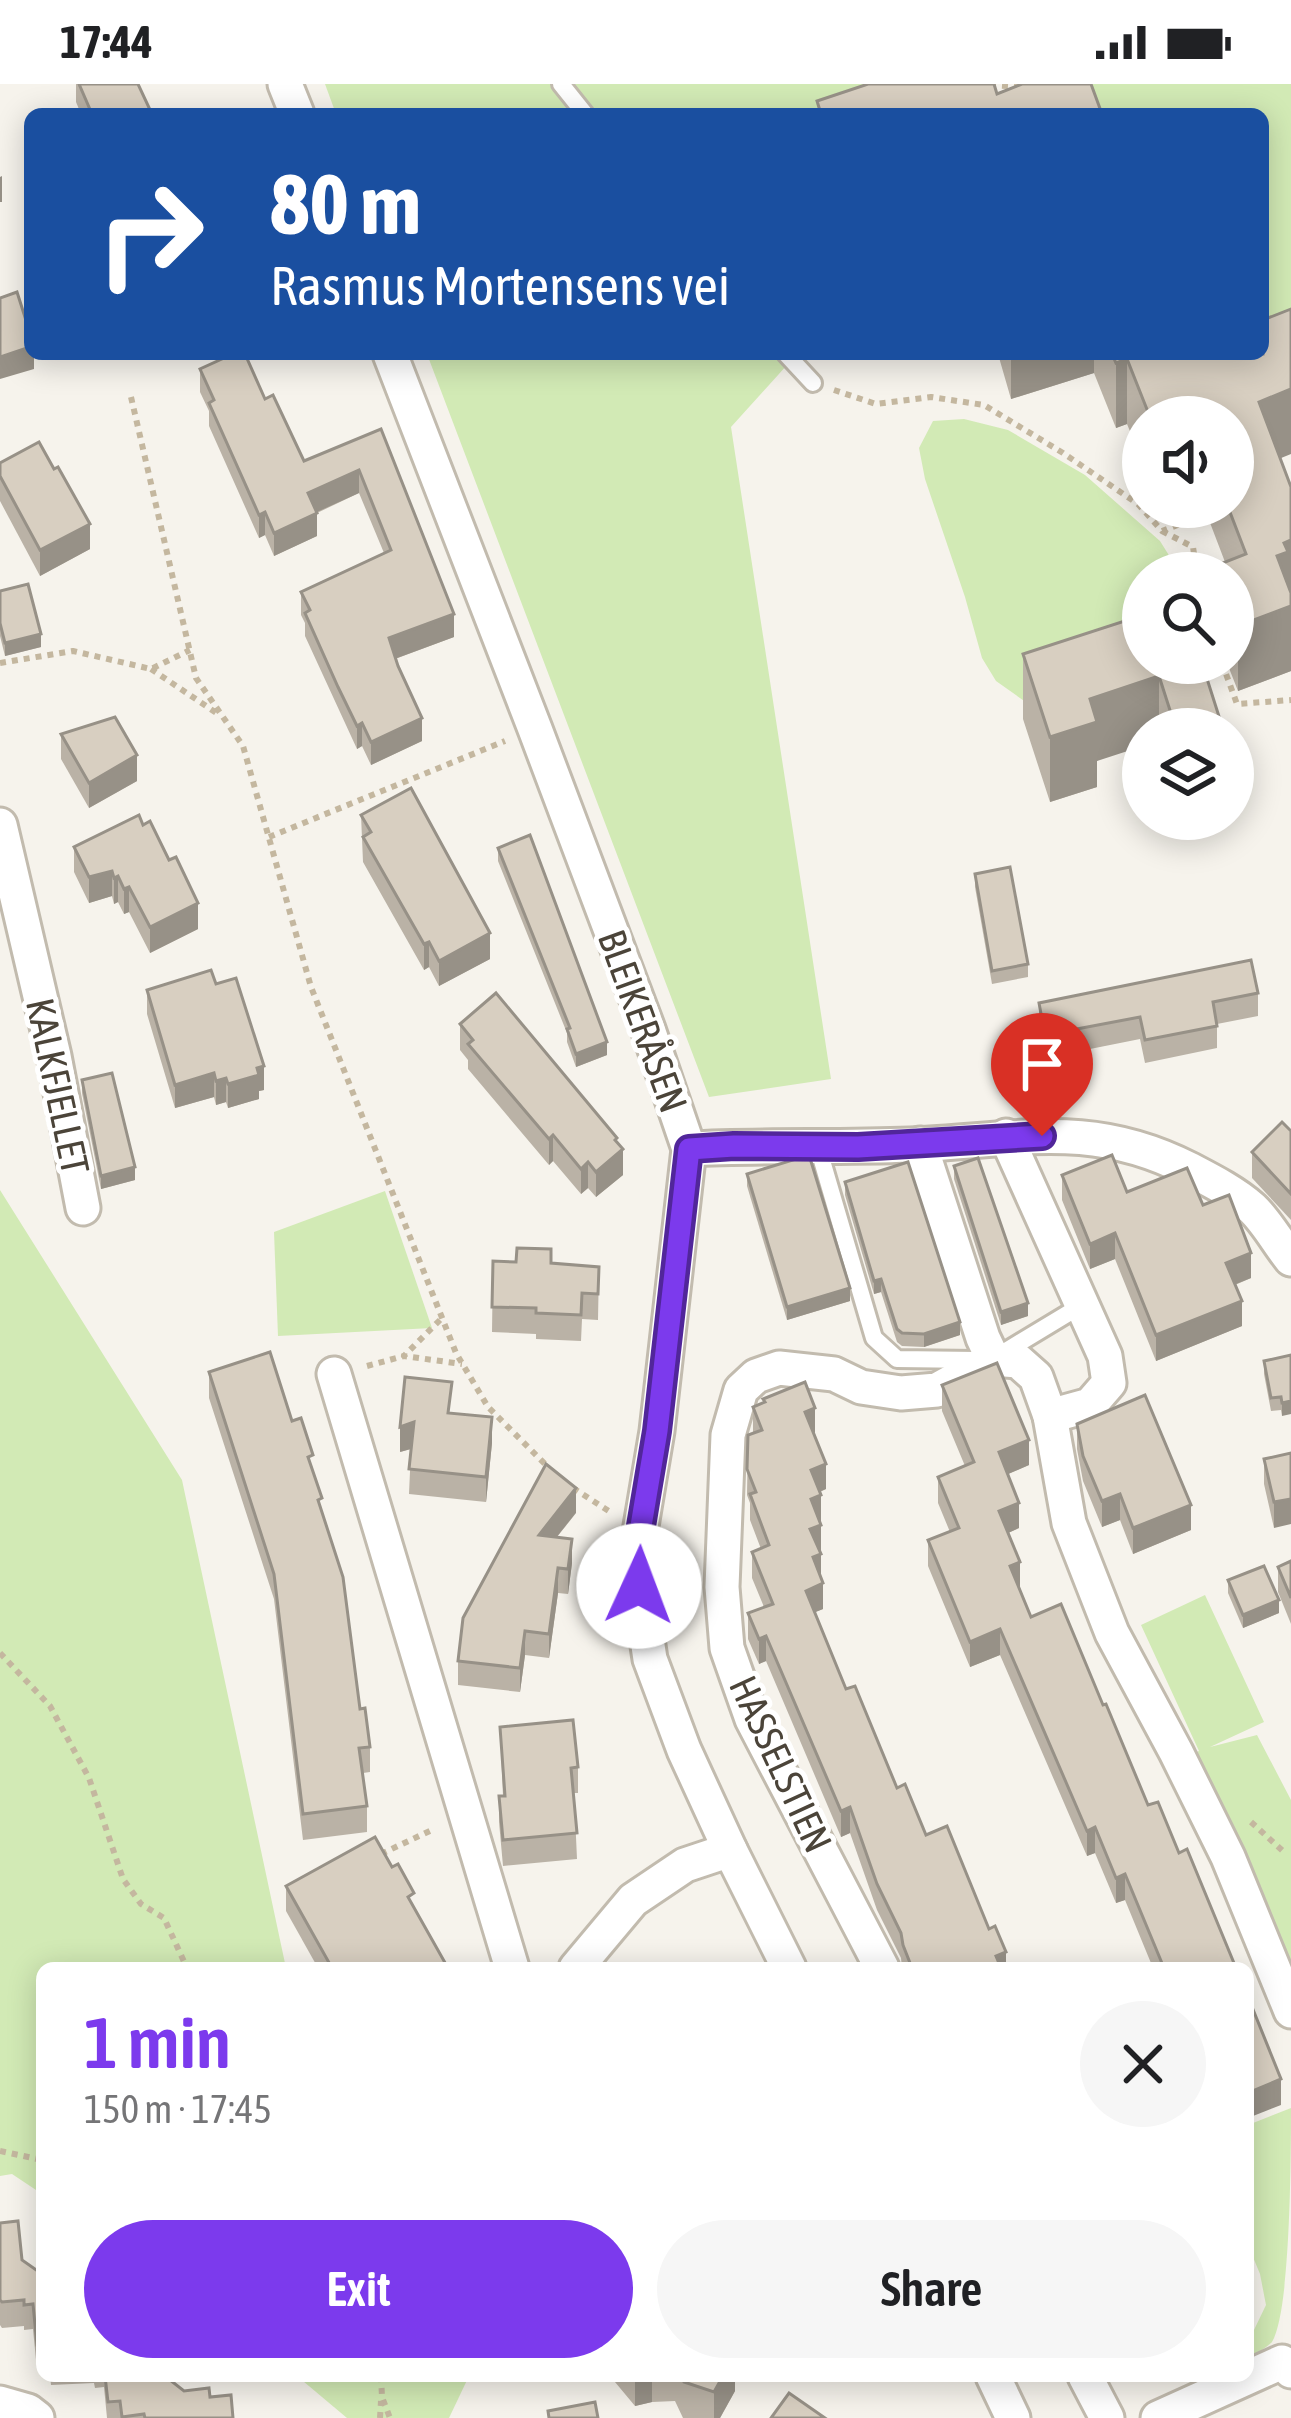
<!DOCTYPE html>
<meta charset="utf-8">
<style>
:root{--surface:#fff;--page:#f6f6f6;--text:#202124;--muted:#757577;--accent:#7c3aed}
body{margin:0;font-family:"Asap Condensed",sans-serif;background:var(--page);color:var(--text);height:100vh;display:flex;flex-direction:column;font-size:45px;white-space:nowrap}
*{box-sizing:border-box;margin:0}
p{font-size:39px;color:var(--muted)}
.icon{flex:none;width:66px;height:66px;fill:none;stroke:currentColor;stroke-width:2;stroke-linecap:round;stroke-linejoin:round}
.map{position:relative;flex:1;overflow:hidden}
.panel{position:absolute;left:36px;top:1878px;width:1218px;height:420px;display:flex;flex-direction:column;background:var(--surface);border-radius:18px;box-shadow:0 6px 30px #0003}
.panel>*{flex:none}
.banner{position:absolute;left:24px;top:24px;width:1245px;height:252px;border-radius:18px;box-shadow:0 6px 30px #0003;background:#1a4fa0;color:#fff;overflow:hidden}
.fabs{position:absolute;left:1122px;top:312px;display:grid;gap:24px}
.fabs a{display:grid;place-items:center;width:132px;height:132px;border-radius:50%;background:var(--surface);box-shadow:0 6px 30px #0003;font-size:60px}
.pin{position:absolute;display:grid;place-items:center;width:102px;height:102px;color:#fff;margin:-123px -51px;border-radius:50% 50% 50% 0;rotate:-45deg;box-shadow:0 0 12px #0007}
.pin .icon{rotate:45deg}
.me{position:absolute;width:132px;margin:-66px;rotate:2deg;stroke-linejoin:round;filter:drop-shadow(0 0 9px #0008)}
.turn{display:flex;align-items:center;gap:42px;height:252px;padding:0 48px;font-size:54px}
.turn .icon{width:156px;height:156px;stroke-width:2.5}
.turn b{display:block;font-size:84px;line-height:102px}
.round{display:grid;place-items:center;flex:none;width:126px;height:126px;border-radius:63px;background:var(--page)}
.summary{display:flex;align-items:center;justify-content:space-between;height:204px;padding:0 48px}
h1{font-size:72px;font-weight:600;line-height:90px;color:var(--accent)}
.cta{display:flex;gap:24px;margin-top:auto;padding:24px 48px}
.cta a{flex:1;height:138px;border-radius:72px;background:var(--accent);color:#fff;font-size:48px;font-weight:600;line-height:138px;text-align:center}
.cta a+a{background:var(--page);color:var(--text)}
.status{display:flex;justify-content:space-between;align-items:center;height:84px;padding:0 60px;background:var(--surface);direction:ltr}
.status svg{height:33px;fill:currentColor}
.map>svg:first-child{display:block}
</style>
<div class="status"><b>17:44</b><svg viewBox="0 0 49 12"><path d="M0 12V9h3v3zM5 12V6h3v6zM10 12V3h3v9zM15 12V0h3v12zM26 1h20v11H26zM47 4h2v5h-2z"/></svg></div>
<div class="map">
<svg width="1291" height="2334" viewBox="0 0 1291 2334">
<rect width="100%" height="100%" fill="#f6f3ec"/>
<g fill="#d2eab5">
<polygon points="325,0 909,0 845,30 336,30"/>
<polygon points="1061,0 1291,0 1291,309 1263,270 1263,30 1041,30"/>
<polygon points="427,270 797,270 731,343 831,995 709,1013"/>
<polygon points="964,335 1008,346 1085,391 1160,457 1180,489 1143,489 1143,579 1027,619 996,597 982,574 965,513 925,395 919,364 933,337"/>
<polygon points="0,1106 182,1396 286,1884 42,1884 42,2110 12,2090 0,2092"/>
<polygon points="385,1107 432,1244 278,1252 274,1148"/>
<polygon points="1205,1511 1264,1638 1210,1663 1257,1651 1291,1716 1291,1906 1191,1670 1199,1667 1141,1541"/>
<path d="M1291 2024C1291 2071 1291 2226 1272 2258 1266 2264 1255 2270 1248 2274V2251L1253 2248 1266 2221 1260 2190 1248 2161V2041Z"/>
<polygon points="297,2292 469,2292 449,2334 347,2334"/>
</g>
<g fill="none" stroke-linecap="round" stroke-linejoin="round">
<defs>
<g id="lane">
<polyline points="561,0 585,30"/>
<polyline points="786,270 813,299"/>
<polyline points="818,1063 874,1254 897,1275 976,1276"/>
<polyline points="1001,1270 1082,1221"/>
</g>
<g id="street">
<polyline points="285,0 297,30"/>
<polyline points="390,270 535,645 648,945 689,1065 657,1347 640,1448 639,1502 650,1575 684,1666 730,1766 789,1884"/>
<polyline points="0,741 54,972 83,1124"/>
<polyline points="1006,1052 1105,1272 1109,1299 1090,1321 1050,1332"/>
<polyline points="920,1060 983,1254 993,1275"/>
<path d="M689 1065C762 1061 836 1064 910 1061 1015 1057 1089 1034 1189 1085 1210 1096 1234 1108 1252 1124 1267 1138 1278 1159 1291 1175"/>
<polyline points="334,1290 512,1884"/>
<polyline points="576,1884 633,1816 685,1781 730,1766"/>
<polyline points="882,1884 752,1635 727,1564 722,1503 728,1351 741,1306 756,1292 779,1284 834,1290 861,1303 901,1309 937,1306 993,1275 1018,1277 1036,1293 1050,1332 1069,1439 1112,1549 1176,1668 1228,1773 1291,1927"/>
<polyline points="993,2292 1013,2334"/>
<polyline points="1085,2292 1107,2334"/>
<polyline points="0,2319 28,2327 37,2334"/>
<polyline points="1158,2334 1282,2278 1291,2287"/>
</g>
</defs>
<use href="#lane" stroke="#c2bbae" stroke-width="22"/>
<use href="#street" stroke="#c2bbae" stroke-width="39"/>
<g stroke="#c4b79f" stroke-width="6" stroke-dasharray="6 6" stroke-linecap="butt">
<polyline points="990,1 1024,3"/>
<polyline points="834,306 876,320 931,313 984,321 1063,369 1138,420 1162,447 1206,430"/>
<polyline points="131,313 196,594 243,662 311,903 456,1269 488,1323 549,1384"/>
<polyline points="1162,447 1193,463 1197,489"/>
<polyline points="0,579 73,567 151,585 190,566"/>
<polyline points="1222,579 1237,620 1291,616"/>
<polyline points="151,585 218,630"/>
<polyline points="269,753 505,657"/>
<polyline points="440,1236 404,1272 462,1280"/>
<polyline points="367,1282 404,1272"/>
<polyline points="573,1404 612,1429"/>
<polyline points="0,1569 50,1622 89,1694 123,1795 141,1820 164,1834 187,1884"/>
<polyline points="1251,1738 1284,1768"/>
<polyline points="381,1770 434,1745"/>
<polyline points="0,2067 42,2076"/>
<polyline points="381,2292 382,2313 390,2334"/>
<polyline points="380,2334 381,2317"/>
</g>
<use href="#lane" stroke="#fff" stroke-width="16"/>
<use href="#street" stroke="#fff" stroke-width="33"/>
</g>
<g fill="#bab2a6">
<polygon points="76,0 138,0 152,30 81,30 76,18"/>
<polygon points="998,270 1263,270 1280,374 1291,403 1291,587 1238,607 1227,579 1233,579 1233,489 1215,489 1215,482 1225,478 1204,423 1233,423 1233,333 1143,333 1143,379 1127,340 1116,344 1094,289 1011,315"/>
<polygon points="200,285 265,315 304,377 381,345 454,553 395,575 422,657 371,681 362,662 357,665 305,552 305,539 301,531 301,508 384,469 359,409 317,429 317,452 274,472 265,451 259,454 209,342 209,327 200,308"/>
<polygon points="0,379 54,385 90,465 40,492 0,417"/>
<polygon points="0,507 41,563 5,572 0,552"/>
<polygon points="1143,531 1223,645 1143,645 1097,677 1097,703 1050,718 1023,635 1023,570"/>
<polygon points="61,650 137,697 89,724 61,675"/>
<polygon points="361,731 490,875 439,902 429,883 424,886 363,778"/>
<polygon points="1184,735 1232,735 1232,738 1190,752"/>
<polygon points="74,763 198,845 150,869 129,828 124,830 118,818 114,820 112,812 89,819 74,788"/>
<polygon points="498,764 607,971 576,983 567,958 567,949 498,777"/>
<polygon points="975,790 1028,880 1028,893 992,900 975,803"/>
<polygon points="216,900 264,1006 259,1007 259,1015 228,1024 226,1018 216,1021 214,1013 175,1024 147,930 147,906"/>
<polygon points="1258,909 1258,932 1217,940 1217,964 1145,979 1140,955 1045,974 1039,942 1039,919"/>
<polygon points="460,940 617,1059 623,1091 596,1113 588,1104 581,1110 553,1077 549,1081 468,985 468,976 460,966"/>
<polygon points="82,996 135,1096 101,1105 82,1009"/>
<polygon points="1291,1047 1291,1136 1252,1094 1252,1068"/>
<polygon points="954,1082 1028,1232 1001,1241 954,1095"/>
<polygon points="747,1090 850,1217 787,1236 747,1102"/>
<polygon points="1062,1091 1127,1108 1203,1121 1251,1194 1235,1201 1242,1242 1156,1277 1115,1175 1090,1185 1062,1116"/>
<polygon points="845,1098 960,1251 924,1263 902,1262 897,1258 881,1208 874,1210 845,1111"/>
<polygon points="493,1177 599,1183 598,1236 582,1235 581,1257 536,1255 536,1250 492,1248"/>
<polygon points="1291,1271 1282,1332 1281,1326 1271,1327 1264,1290 1264,1277"/>
<polygon points="209,1288 292,1337 313,1388 360,1625 370,1663 370,1688 363,1689 367,1722 367,1748 303,1756 274,1515 209,1314"/>
<polygon points="942,1301 1029,1381 1008,1390 1019,1444 1008,1449 1020,1504 1031,1533 1103,1621 1148,1721 1179,1769 1236,1884 1153,1884 1125,1816 1116,1819 1095,1769 1087,1772 1000,1571 970,1583 928,1482 928,1456 950,1448 938,1419 938,1393 965,1382 942,1327"/>
<polygon points="763,1315 815,1350 826,1405 820,1408 821,1466 819,1467 823,1525 815,1528 846,1605 897,1704 1006,1884 902,1884 901,1874 877,1826 850,1749 841,1753 766,1577 759,1580 748,1555 748,1529 764,1523 752,1494 752,1468 761,1465 750,1436 750,1419 747,1411 748,1351 753,1349 753,1323 763,1318"/>
<polygon points="451,1329 492,1359 486,1418 409,1410 411,1365 400,1368"/>
<polygon points="1077,1340 1191,1446 1133,1470 1120,1436 1102,1443 1083,1397 1077,1365"/>
<polygon points="1291,1369 1274,1444 1264,1400 1264,1375"/>
<polygon points="576,1429 556,1453 572,1479 568,1510 558,1509 549,1574 525,1571 520,1608 458,1601 458,1577"/>
<polygon points="1291,1477 1291,1540 1278,1508 1278,1483"/>
<polygon points="1228,1496 1279,1529 1243,1544 1228,1509"/>
<polygon points="500,1643 578,1683 578,1709 574,1709 577,1775 503,1782 499,1738 499,1712 503,1712"/>
<polygon points="286,1802 414,1823 448,1884 318,1884 286,1827"/>
<polygon points="0,2139 22,2176 42,2190 42,2286 37,2286 33,2245 24,2246 24,2242 2,2244 0,2241"/>
<polygon points="50,2292 165,2292 184,2307 210,2313 233,2334 107,2334 104,2303 95,2304 94,2299 51,2301"/>
<polygon points="610,2292 735,2292 735,2307 720,2334 683,2334 675,2317 652,2318 635,2322"/>
</g>
<g fill="#979187">
<polygon points="2,92 2,118 0,118 0,93"/>
<polygon points="30,263 30,270 34,270 34,285 0,295 0,273"/>
<polygon points="1011,270 1094,270 1094,289 1011,315"/>
<polygon points="1127,275 1127,340 1116,344 1116,279"/>
<polygon points="1291,305 1291,370 1259,383 1259,318"/>
<polygon points="359,386 359,409 308,432 308,409"/>
<polygon points="265,428 265,451 259,454 259,431"/>
<polygon points="317,429 317,452 274,472 274,449"/>
<polygon points="90,440 90,465 40,492 40,466"/>
<polygon points="1291,456 1291,587 1238,607 1238,542 1284,459"/>
<polygon points="454,530 454,553 389,577 389,554"/>
<polygon points="41,550 41,563 5,572 5,559"/>
<polygon points="1159,592 1159,645 1143,645 1143,662 1097,677 1097,703 1050,718 1050,653 1090,615"/>
<polygon points="422,634 422,657 371,681 371,658"/>
<polygon points="362,639 362,662 357,665 357,642"/>
<polygon points="137,671 137,697 89,724 89,699"/>
<polygon points="1190,735 1232,735 1232,738 1190,752"/>
<polygon points="112,787 112,812 89,819 89,793"/>
<polygon points="118,792 118,818 114,820 114,794"/>
<polygon points="129,803 129,828 124,830 124,805"/>
<polygon points="198,819 198,845 150,869 150,843"/>
<polygon points="490,849 490,875 439,902 439,877"/>
<polygon points="429,858 429,883 424,886 424,860"/>
<polygon points="607,958 607,971 576,983 576,970"/>
<polygon points="264,982 264,1006 259,1007 259,1015 228,1024 228,1000"/>
<polygon points="214,989 214,1013 175,1024 175,1001"/>
<polygon points="226,994 226,1018 216,1021 216,997"/>
<polygon points="553,1051 553,1077 549,1081 549,1055"/>
<polygon points="617,1054 617,1070 623,1065 623,1091 596,1113 596,1088"/>
<polygon points="588,1078 588,1104 581,1110 581,1085"/>
<polygon points="135,1083 135,1096 101,1105 101,1092"/>
<polygon points="1115,1149 1115,1175 1090,1185 1090,1160"/>
<polygon points="1251,1169 1251,1194 1226,1204 1226,1179"/>
<polygon points="881,1195 881,1208 874,1210 874,1197"/>
<polygon points="850,1204 850,1217 787,1236 787,1223"/>
<polygon points="1242,1217 1242,1242 1156,1277 1156,1251"/>
<polygon points="1028,1219 1028,1232 1001,1241 1001,1228"/>
<polygon points="960,1238 960,1251 924,1263 924,1250"/>
<polygon points="1291,1317 1291,1330 1282,1332 1282,1319"/>
<polygon points="815,1324 815,1350 805,1328"/>
<polygon points="492,1333 492,1359 486,1418 486,1393"/>
<polygon points="414,1338 414,1364 400,1368 400,1343"/>
<polygon points="1029,1356 1029,1381 999,1394 999,1368"/>
<polygon points="826,1380 826,1405 811,1411 811,1386"/>
<polygon points="576,1404 576,1429 539,1475 539,1451"/>
<polygon points="1120,1410 1120,1436 1102,1443 1102,1417"/>
<polygon points="821,1411 821,1437 811,1441 811,1415"/>
<polygon points="1291,1415 1291,1440 1274,1444 1274,1418"/>
<polygon points="1019,1419 1019,1444 999,1453 999,1427"/>
<polygon points="1191,1421 1191,1446 1133,1470 1133,1444"/>
<polygon points="821,1441 821,1466 810,1470 810,1445"/>
<polygon points="572,1455 572,1479 568,1510 568,1485"/>
<polygon points="821,1470 821,1496 813,1473"/>
<polygon points="1020,1478 1020,1504 1010,1482"/>
<polygon points="558,1484 558,1509 549,1574 549,1550"/>
<polygon points="823,1499 823,1525 806,1532 806,1507"/>
<polygon points="1279,1516 1279,1529 1243,1544 1243,1531"/>
<polygon points="1000,1545 1000,1571 970,1583 970,1558"/>
<polygon points="525,1547 525,1571 520,1608 520,1584"/>
<polygon points="766,1552 766,1577 759,1580 759,1555"/>
<polygon points="850,1723 850,1749 841,1753 841,1727"/>
<polygon points="1095,1743 1095,1769 1087,1772 1087,1747"/>
<polygon points="1125,1790 1125,1816 1116,1819 1116,1794"/>
<polygon points="1006,1868 1006,1884 996,1884 996,1872"/>
<polygon points="1281,1995 1281,2021 1248,2034 1248,2009"/>
<polygon points="635,2292 652,2292 652,2318 635,2322"/>
<polygon points="723,2292 735,2292 735,2307 720,2334 714,2334 714,2308"/>
</g>
<g fill="#d8cfc1" stroke="#979187" stroke-width="3">
<polygon points="79,0 138,0 152,30 92,30"/>
<polygon points="868,0 994,0 997,10 1022,0 1091,0 1102,30 821,30 817,17"/>
<polygon points="17,208 30,249 30,263 0,273 0,214"/>
<polygon points="1291,225 1291,305 1259,318 1291,403 1291,456 1284,459 1288,468 1277,472 1291,509 1291,522 1238,542 1233,530 1233,489 1218,489 1215,482 1246,470 1228,423 1233,423 1233,333 1150,333 1127,275 1116,279 1112,270 1263,270 1263,236"/>
<polygon points="233,270 245,270 265,315 273,311 304,377 381,345 454,530 389,554 398,582 422,634 371,658 362,639 357,642 338,603 305,529 310,526 301,508 391,466 359,386 308,409 317,429 274,449 265,428 259,431 209,319 214,316 200,285"/>
<polygon points="39,358 54,385 58,383 90,440 40,466 0,392 0,379"/>
<polygon points="28,500 41,550 5,559 0,539 0,507"/>
<polygon points="1143,531 1143,579 1202,579 1223,645 1176,645 1159,592 1090,615 1097,638 1050,653 1023,570"/>
<polygon points="115,633 137,671 89,699 61,650"/>
<polygon points="411,704 490,849 439,877 429,858 424,860 363,753 371,748 361,731"/>
<polygon points="139,731 143,741 150,737 169,776 176,773 198,819 150,843 129,803 124,805 118,792 114,794 112,787 89,793 74,763"/>
<polygon points="530,751 607,958 576,970 567,945 570,944 498,764"/>
<polygon points="1010,783 1028,880 992,887 975,790"/>
<polygon points="1251,876 1258,909 1213,918 1217,942 1145,956 1140,933 1045,951 1039,919"/>
<polygon points="211,886 216,900 236,894 264,982 257,984 259,991 228,1000 226,994 216,997 214,989 175,1001 147,906"/>
<polygon points="496,909 617,1054 615,1056 623,1065 596,1088 588,1078 581,1085 553,1051 549,1055 468,960 473,956 460,940"/>
<polygon points="112,989 135,1083 101,1092 82,996"/>
<polygon points="1282,1038 1291,1047 1291,1110 1252,1068"/>
<polygon points="809,1071 850,1204 787,1223 747,1090"/>
<polygon points="1112,1071 1127,1108 1187,1084 1203,1121 1229,1111 1251,1169 1226,1179 1242,1217 1156,1251 1115,1149 1090,1160 1062,1091"/>
<polygon points="978,1074 1028,1219 1001,1228 954,1082"/>
<polygon points="908,1078 960,1238 924,1250 902,1249 897,1245 881,1195 874,1197 845,1098"/>
<polygon points="517,1164 551,1165 551,1179 599,1183 598,1210 582,1209 581,1231 536,1229 536,1224 492,1223 493,1177 516,1178"/>
<polygon points="270,1268 292,1337 301,1334 313,1371 308,1373 322,1414 318,1416 343,1493 360,1625 365,1624 370,1663 359,1664 367,1722 303,1730 274,1490 209,1288"/>
<polygon points="1291,1271 1291,1317 1282,1319 1281,1313 1271,1314 1264,1277"/>
<polygon points="997,1279 1029,1356 999,1368 1019,1419 999,1427 1020,1478 1010,1482 1031,1533 1061,1520 1103,1621 1106,1620 1148,1721 1158,1718 1179,1769 1187,1765 1236,1884 1164,1884 1125,1790 1116,1794 1095,1743 1087,1747 1000,1545 970,1558 928,1456 959,1444 938,1393 974,1378 942,1301"/>
<polygon points="405,1293 452,1298 448,1329 492,1333 486,1393 409,1385 414,1338 400,1343"/>
<polygon points="805,1298 815,1324 805,1328 826,1380 811,1386 821,1411 811,1415 821,1441 810,1445 821,1470 813,1473 823,1499 806,1507 846,1605 855,1602 897,1704 905,1700 926,1751 947,1742 989,1845 995,1842 1006,1868 996,1872 1001,1884 912,1884 903,1861 901,1849 877,1800 850,1723 841,1727 766,1552 759,1555 748,1529 773,1520 752,1468 769,1461 750,1410 756,1408 747,1385 748,1351 762,1346 753,1323 765,1318 763,1315"/>
<polygon points="1145,1311 1191,1421 1133,1444 1120,1410 1102,1417 1083,1372 1077,1340"/>
<polygon points="1291,1369 1291,1415 1274,1418 1264,1375"/>
<polygon points="546,1380 576,1404 539,1451 572,1455 568,1485 558,1484 549,1550 525,1547 520,1584 458,1577 463,1534"/>
<polygon points="1291,1477 1291,1514 1278,1483"/>
<polygon points="1264,1482 1279,1516 1243,1531 1228,1496"/>
<polygon points="573,1636 578,1683 571,1684 577,1749 503,1756 499,1712 505,1712 500,1643"/>
<polygon points="375,1753 392,1783 398,1780 414,1809 408,1813 448,1884 332,1884 286,1802"/>
<polygon points="1248,1913 1281,1995 1248,2009"/>
<polygon points="18,2137 22,2176 42,2190 42,2261 37,2261 33,2220 24,2221 24,2216 2,2218 0,2216 0,2139"/>
<polygon points="105,2292 165,2292 184,2307 209,2304 210,2313 231,2311 233,2334 145,2334 144,2330 122,2333 120,2317 108,2318"/>
<polygon points="681,2292 723,2292 714,2308 684,2298"/>
<polygon points="789,2309 825,2334 771,2334"/>
<polygon points="595,2318 598,2334 549,2334 548,2327"/>
</g>
<g fill="none" stroke-linecap="round" stroke-linejoin="round">
<defs>
<polyline id="route" points="639,1502 640,1448 657,1347 689,1065 734,1062 858,1063 1042,1052"/>
</defs>
<use href="#route" stroke="#51269a" stroke-width="30"/>
<use href="#route" stroke="#7c3aed" stroke-width="21"/>
</g>
<g text-anchor="middle" dominant-baseline="central" stroke-width="10" stroke-linejoin="round" paint-order="stroke">
<g font-size="39" fill="#4b4439" stroke="#fff">
<text transform="translate(643 937) rotate(70)">BLEIKERÅSEN</text>
<text transform="translate(58 1002) rotate(78)">KALKFJELLET</text>
<text transform="translate(781 1680) rotate(65)">HASSELSTIEN</text>
</g>
</g>
</svg>
<div class="fabs">
<a><svg class="icon" aria-label="sound" viewBox="0 0 24 24"><path d="M4 9h4l5-4v14l-5-4H4zM17 9q2 3 0 6"/></svg></a>
<a><svg class="icon" aria-label="search" viewBox="0 0 24 24"><circle cx="10" cy="10" r="6"/><path d="M15 15l6 6"/></svg></a>
<a><svg class="icon" aria-label="layers" viewBox="0 0 24 24"><path d="M12 4l9 5-9 5-9-5zM3 14l9 5 9-5"/></svg></a>
</div>
<div class="pin" style="left:1042px;top:1052px;background:#d93025"><svg class="icon" aria-label="arrive" viewBox="0 0 24 24"><path d="M6 21V4h12l-3 4 3 4H6"/></svg></div>
<svg class="me" style="left:639px;top:1502px" viewBox="-20 -20 40 40"><circle r="19" fill="#fff"/><path d="M0-13L10 11 0 6-10 11z" fill="#7c3aed"/></svg>
<div class="banner">
<div class="turn"><svg class="icon" aria-label="right" viewBox="0 0 24 24"><path d="M7 20v-9h11M14 6l5 5-5 5"/></svg><div><b>80 m</b>Rasmus Mortensens vei</div></div>
</div>
<section class="panel">
<div class="summary"><div><h1>1 min</h1><p>150 m · 17:45</p></div><a class="round"><svg class="icon" aria-label="close" viewBox="0 0 24 24"><path d="M6 6l12 12M18 6L6 18"/></svg></a></div>
<div class="cta"><a>Exit</a><a>Share</a></div>
</section>
</div>
